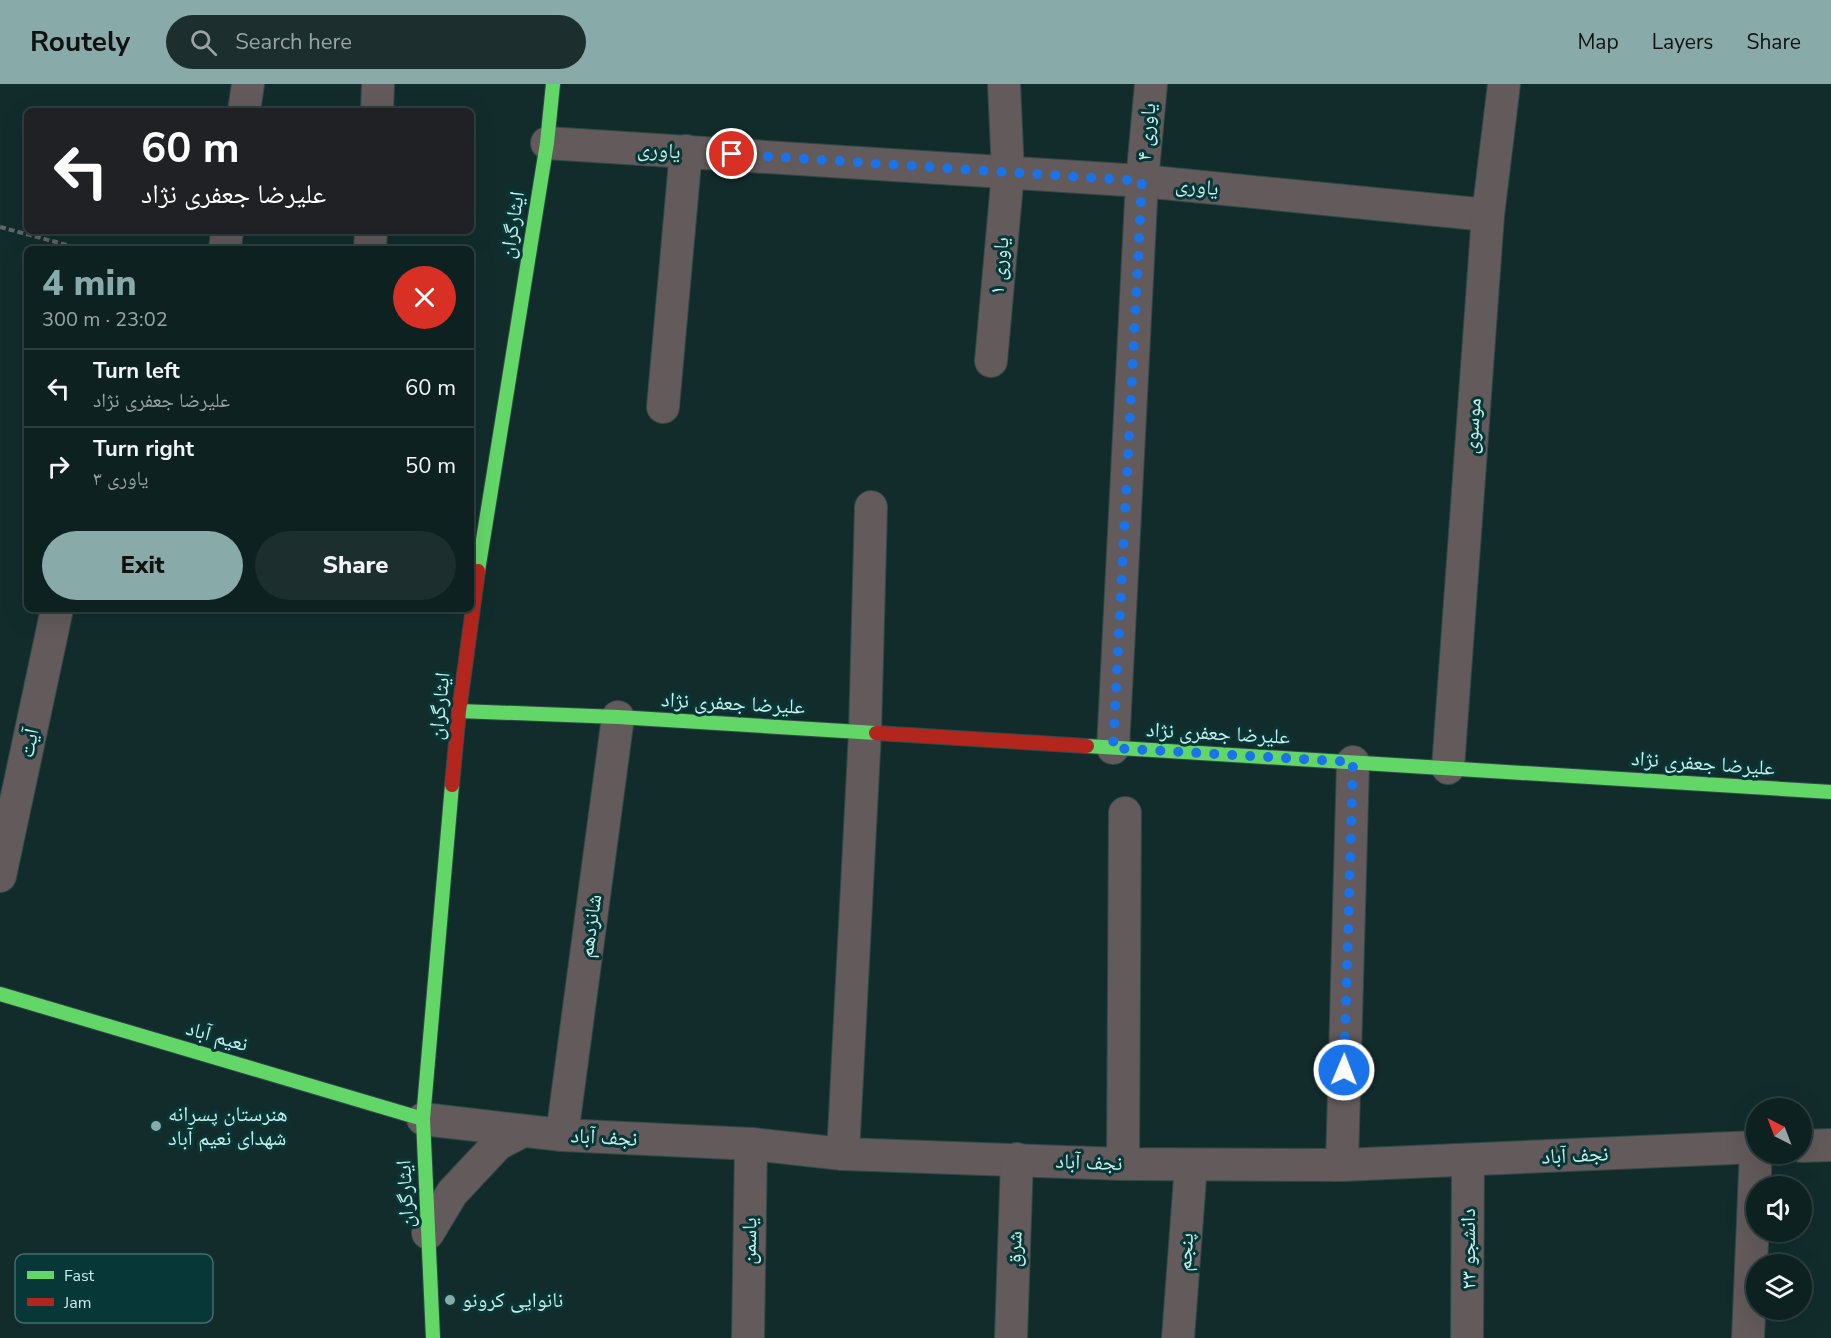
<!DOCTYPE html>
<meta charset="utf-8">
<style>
:root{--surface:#0e2121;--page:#1c2e2e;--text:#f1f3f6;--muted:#9ba3a5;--line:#2e3e3f;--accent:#88aaa9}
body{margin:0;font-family:"Nunito Sans","Noto Naskh Arabic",sans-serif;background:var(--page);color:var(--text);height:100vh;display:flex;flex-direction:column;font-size:22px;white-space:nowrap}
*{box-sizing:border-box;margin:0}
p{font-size:20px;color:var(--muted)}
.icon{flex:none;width:33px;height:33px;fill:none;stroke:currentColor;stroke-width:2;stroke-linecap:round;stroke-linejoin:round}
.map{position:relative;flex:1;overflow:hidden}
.drawer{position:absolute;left:24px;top:162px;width:450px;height:366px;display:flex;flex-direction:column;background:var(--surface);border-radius:9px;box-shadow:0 6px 24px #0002,0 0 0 2px var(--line)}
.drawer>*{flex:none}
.top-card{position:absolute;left:24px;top:24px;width:450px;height:126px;border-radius:9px;box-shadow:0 6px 24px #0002,0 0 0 2px var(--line);background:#202124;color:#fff;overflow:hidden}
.needle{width:39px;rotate:318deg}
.controls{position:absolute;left:1746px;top:1014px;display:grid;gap:12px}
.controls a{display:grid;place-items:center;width:66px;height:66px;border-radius:50%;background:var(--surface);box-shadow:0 6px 24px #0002,0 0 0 2px var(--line);font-size:30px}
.pin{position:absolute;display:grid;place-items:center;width:51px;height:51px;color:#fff;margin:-26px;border:3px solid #fff;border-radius:50%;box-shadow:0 2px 6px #0007}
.me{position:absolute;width:66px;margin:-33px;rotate:1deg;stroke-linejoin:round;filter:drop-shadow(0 0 4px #0008)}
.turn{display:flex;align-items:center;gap:21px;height:126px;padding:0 18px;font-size:27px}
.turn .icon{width:78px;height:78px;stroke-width:2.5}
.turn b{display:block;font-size:42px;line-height:51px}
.round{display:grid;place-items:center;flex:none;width:63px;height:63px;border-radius:32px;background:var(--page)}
.summary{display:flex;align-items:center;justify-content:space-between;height:102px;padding:0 18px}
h1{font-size:36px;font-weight:800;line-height:45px;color:var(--accent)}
.action{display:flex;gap:12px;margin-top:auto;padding:12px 18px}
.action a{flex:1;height:69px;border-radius:36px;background:var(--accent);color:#111;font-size:24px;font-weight:800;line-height:69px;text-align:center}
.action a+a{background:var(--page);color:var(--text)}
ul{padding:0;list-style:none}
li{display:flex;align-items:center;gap:18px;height:78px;padding:0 18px;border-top:2px solid var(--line)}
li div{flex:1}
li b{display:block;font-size:22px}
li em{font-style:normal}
header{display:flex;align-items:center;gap:36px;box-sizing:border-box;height:84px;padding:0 30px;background:var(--accent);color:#111}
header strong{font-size:28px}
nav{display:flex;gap:33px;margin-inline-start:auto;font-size:21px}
.search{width:420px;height:54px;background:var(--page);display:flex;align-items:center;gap:15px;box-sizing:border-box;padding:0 21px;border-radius:33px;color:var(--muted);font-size:22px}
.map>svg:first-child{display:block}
</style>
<header>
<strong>Routely</strong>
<div class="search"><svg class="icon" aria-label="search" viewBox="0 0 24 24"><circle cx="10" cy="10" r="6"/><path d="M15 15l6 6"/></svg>Search here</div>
<nav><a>Map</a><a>Layers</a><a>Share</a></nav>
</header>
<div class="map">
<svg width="1831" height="1254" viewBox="0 0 1831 1254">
<rect width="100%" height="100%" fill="#122c2c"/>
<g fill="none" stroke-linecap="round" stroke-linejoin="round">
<defs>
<g id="street">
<polyline points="244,27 248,0"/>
<polyline points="377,27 378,0"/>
<polyline points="547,59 1142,97 1488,131"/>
<polyline points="225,165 227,147"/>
<polyline points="370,165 371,147"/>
<polyline points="991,277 1008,88 1004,0"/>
<polyline points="663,323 686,67"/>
<polyline points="1113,664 1142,97 1151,0"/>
<polyline points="1448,684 1488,131 1504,0"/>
<polyline points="0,792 57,525"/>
<polyline points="423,1035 562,1051 751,1060 843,1070 1123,1080 1342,1081 1756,1063"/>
<polyline points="562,1051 618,633"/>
<polyline points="1802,1062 1831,1061"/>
<polyline points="843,1070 865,648 871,423"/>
<polyline points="1123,1080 1125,729"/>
<polyline points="1342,1081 1353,678"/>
<polyline points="428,1149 452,1109 498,1060 523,1047"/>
<polyline points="748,1254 751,1060"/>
<polyline points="1011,1254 1017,1075"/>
<polyline points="1178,1254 1191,1081"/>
<polyline points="1467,1254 1468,1076"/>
<polyline points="1748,1254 1756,1065"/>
</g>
<g id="fast">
<polyline points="478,487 547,59 553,0"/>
<polyline points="459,627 618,633 876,649"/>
<polyline points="1087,662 1831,708"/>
<polyline points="0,910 423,1035"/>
<polyline points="433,1254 423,1035 452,701"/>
</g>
<g id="jam">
<polyline points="876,649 1087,662"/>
<polyline points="452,701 459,627 478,487"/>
</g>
</defs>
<use href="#street" stroke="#324948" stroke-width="34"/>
<use href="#fast" stroke="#324948" stroke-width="16"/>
<use href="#jam" stroke="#324948" stroke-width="16"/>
<polyline stroke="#626565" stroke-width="4" stroke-dasharray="6 3" stroke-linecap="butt" points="0,143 82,165"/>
<use href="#street" stroke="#625a5b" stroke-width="32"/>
<use href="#fast" stroke="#63d668" stroke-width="14"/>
<use href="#jam" stroke="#b3261e" stroke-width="14"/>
</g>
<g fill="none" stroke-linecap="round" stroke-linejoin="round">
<polyline stroke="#1a73e8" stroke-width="10" stroke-dasharray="0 18" points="732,70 1142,97 1113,664 1353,678 1344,986"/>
</g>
<g fill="#88aaa9" stroke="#073736" stroke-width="2">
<circle cx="156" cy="1042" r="6"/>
<circle cx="450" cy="1216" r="6"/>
</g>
<g text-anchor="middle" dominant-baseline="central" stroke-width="6" stroke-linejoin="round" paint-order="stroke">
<g font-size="21" fill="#c8eeed" stroke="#073736">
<text transform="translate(1146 48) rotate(-85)">یاوری ۴</text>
<text transform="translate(659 66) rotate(4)">یاوری</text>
<text transform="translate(1197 102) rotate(6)">یاوری</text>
<text transform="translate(512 141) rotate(-81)">ایثارگران</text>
<text transform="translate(999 182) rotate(-85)">یاوری ۱</text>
<text transform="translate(1472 342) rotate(-86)">موسوی</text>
<text transform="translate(733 619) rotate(3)">علیرضا جعفری نژاد</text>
<text transform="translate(439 622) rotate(-84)">ایثارگران</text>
<text transform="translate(1218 649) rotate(3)">علیرضا جعفری نژاد</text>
<text transform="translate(29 659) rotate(-78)">آیت</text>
<text transform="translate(1703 679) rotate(4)">علیرضا جعفری نژاد</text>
<text transform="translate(590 842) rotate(-82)">شانزدهم</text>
<text transform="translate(217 952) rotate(16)">نعیم آباد</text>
<text transform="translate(604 1053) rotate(3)">نجف آباد</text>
<text transform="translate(1575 1071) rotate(-3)">نجف آباد</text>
<text transform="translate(1089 1078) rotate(2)">نجف آباد</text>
<text transform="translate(405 1110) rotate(-93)">ایثارگران</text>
<text transform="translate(749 1157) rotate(-89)">یاسمن</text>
<text transform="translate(1014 1165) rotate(-88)">شرق</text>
<text transform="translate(1468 1165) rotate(-90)">دانشجو ۲۳</text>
<text transform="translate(1185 1168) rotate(-86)">پنجم</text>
</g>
<g font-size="21" fill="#c8eeed" stroke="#073736" text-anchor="start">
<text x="168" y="1030">هنرستان پسرانه<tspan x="168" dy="24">شهدای نعیم آباد</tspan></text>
<text x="462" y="1216">نانوایی کرونو</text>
</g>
</g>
<rect x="15" y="1170" width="198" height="69" rx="9" fill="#073736" stroke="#416e6d" stroke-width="1.5"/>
<rect x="27" y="1187" width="27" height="8" fill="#63d668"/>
<rect x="27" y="1214" width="27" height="8" fill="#b3261e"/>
<g font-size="16" fill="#c8eeed">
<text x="64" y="1197">Fast</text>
<text x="64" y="1224">Jam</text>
</g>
</svg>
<div class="controls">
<a><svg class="needle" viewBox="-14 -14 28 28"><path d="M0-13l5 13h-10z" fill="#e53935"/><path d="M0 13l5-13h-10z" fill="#9ba3a5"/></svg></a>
<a><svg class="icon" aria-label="sound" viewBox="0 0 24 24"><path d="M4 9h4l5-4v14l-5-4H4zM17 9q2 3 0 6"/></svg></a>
<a><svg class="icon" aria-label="layers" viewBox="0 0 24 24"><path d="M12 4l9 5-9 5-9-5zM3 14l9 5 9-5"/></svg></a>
</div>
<div class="pin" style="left:732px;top:70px;background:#d93025"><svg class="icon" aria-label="arrive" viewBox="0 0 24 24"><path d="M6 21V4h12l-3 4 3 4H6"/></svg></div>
<svg class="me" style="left:1344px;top:986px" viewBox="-20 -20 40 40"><circle r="17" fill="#1a73e8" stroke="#fff" stroke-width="3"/><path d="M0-11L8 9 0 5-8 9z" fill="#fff"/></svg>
<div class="top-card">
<div class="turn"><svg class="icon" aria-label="left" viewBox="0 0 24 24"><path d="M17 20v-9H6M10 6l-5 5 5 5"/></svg><div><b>60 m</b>علیرضا جعفری نژاد</div></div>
</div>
<section class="drawer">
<div class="summary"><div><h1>4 min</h1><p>300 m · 23:02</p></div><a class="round" style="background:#d93025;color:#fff"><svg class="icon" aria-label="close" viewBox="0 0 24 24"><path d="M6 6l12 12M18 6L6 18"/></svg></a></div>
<ul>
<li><svg class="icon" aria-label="left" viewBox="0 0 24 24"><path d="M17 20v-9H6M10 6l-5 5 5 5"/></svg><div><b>Turn left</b><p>علیرضا جعفری نژاد</p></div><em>60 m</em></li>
<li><svg class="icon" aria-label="right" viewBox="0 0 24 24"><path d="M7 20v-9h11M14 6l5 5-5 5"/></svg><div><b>Turn right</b><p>یاوری ۳</p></div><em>50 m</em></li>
</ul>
<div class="action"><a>Exit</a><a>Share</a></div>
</section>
</div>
